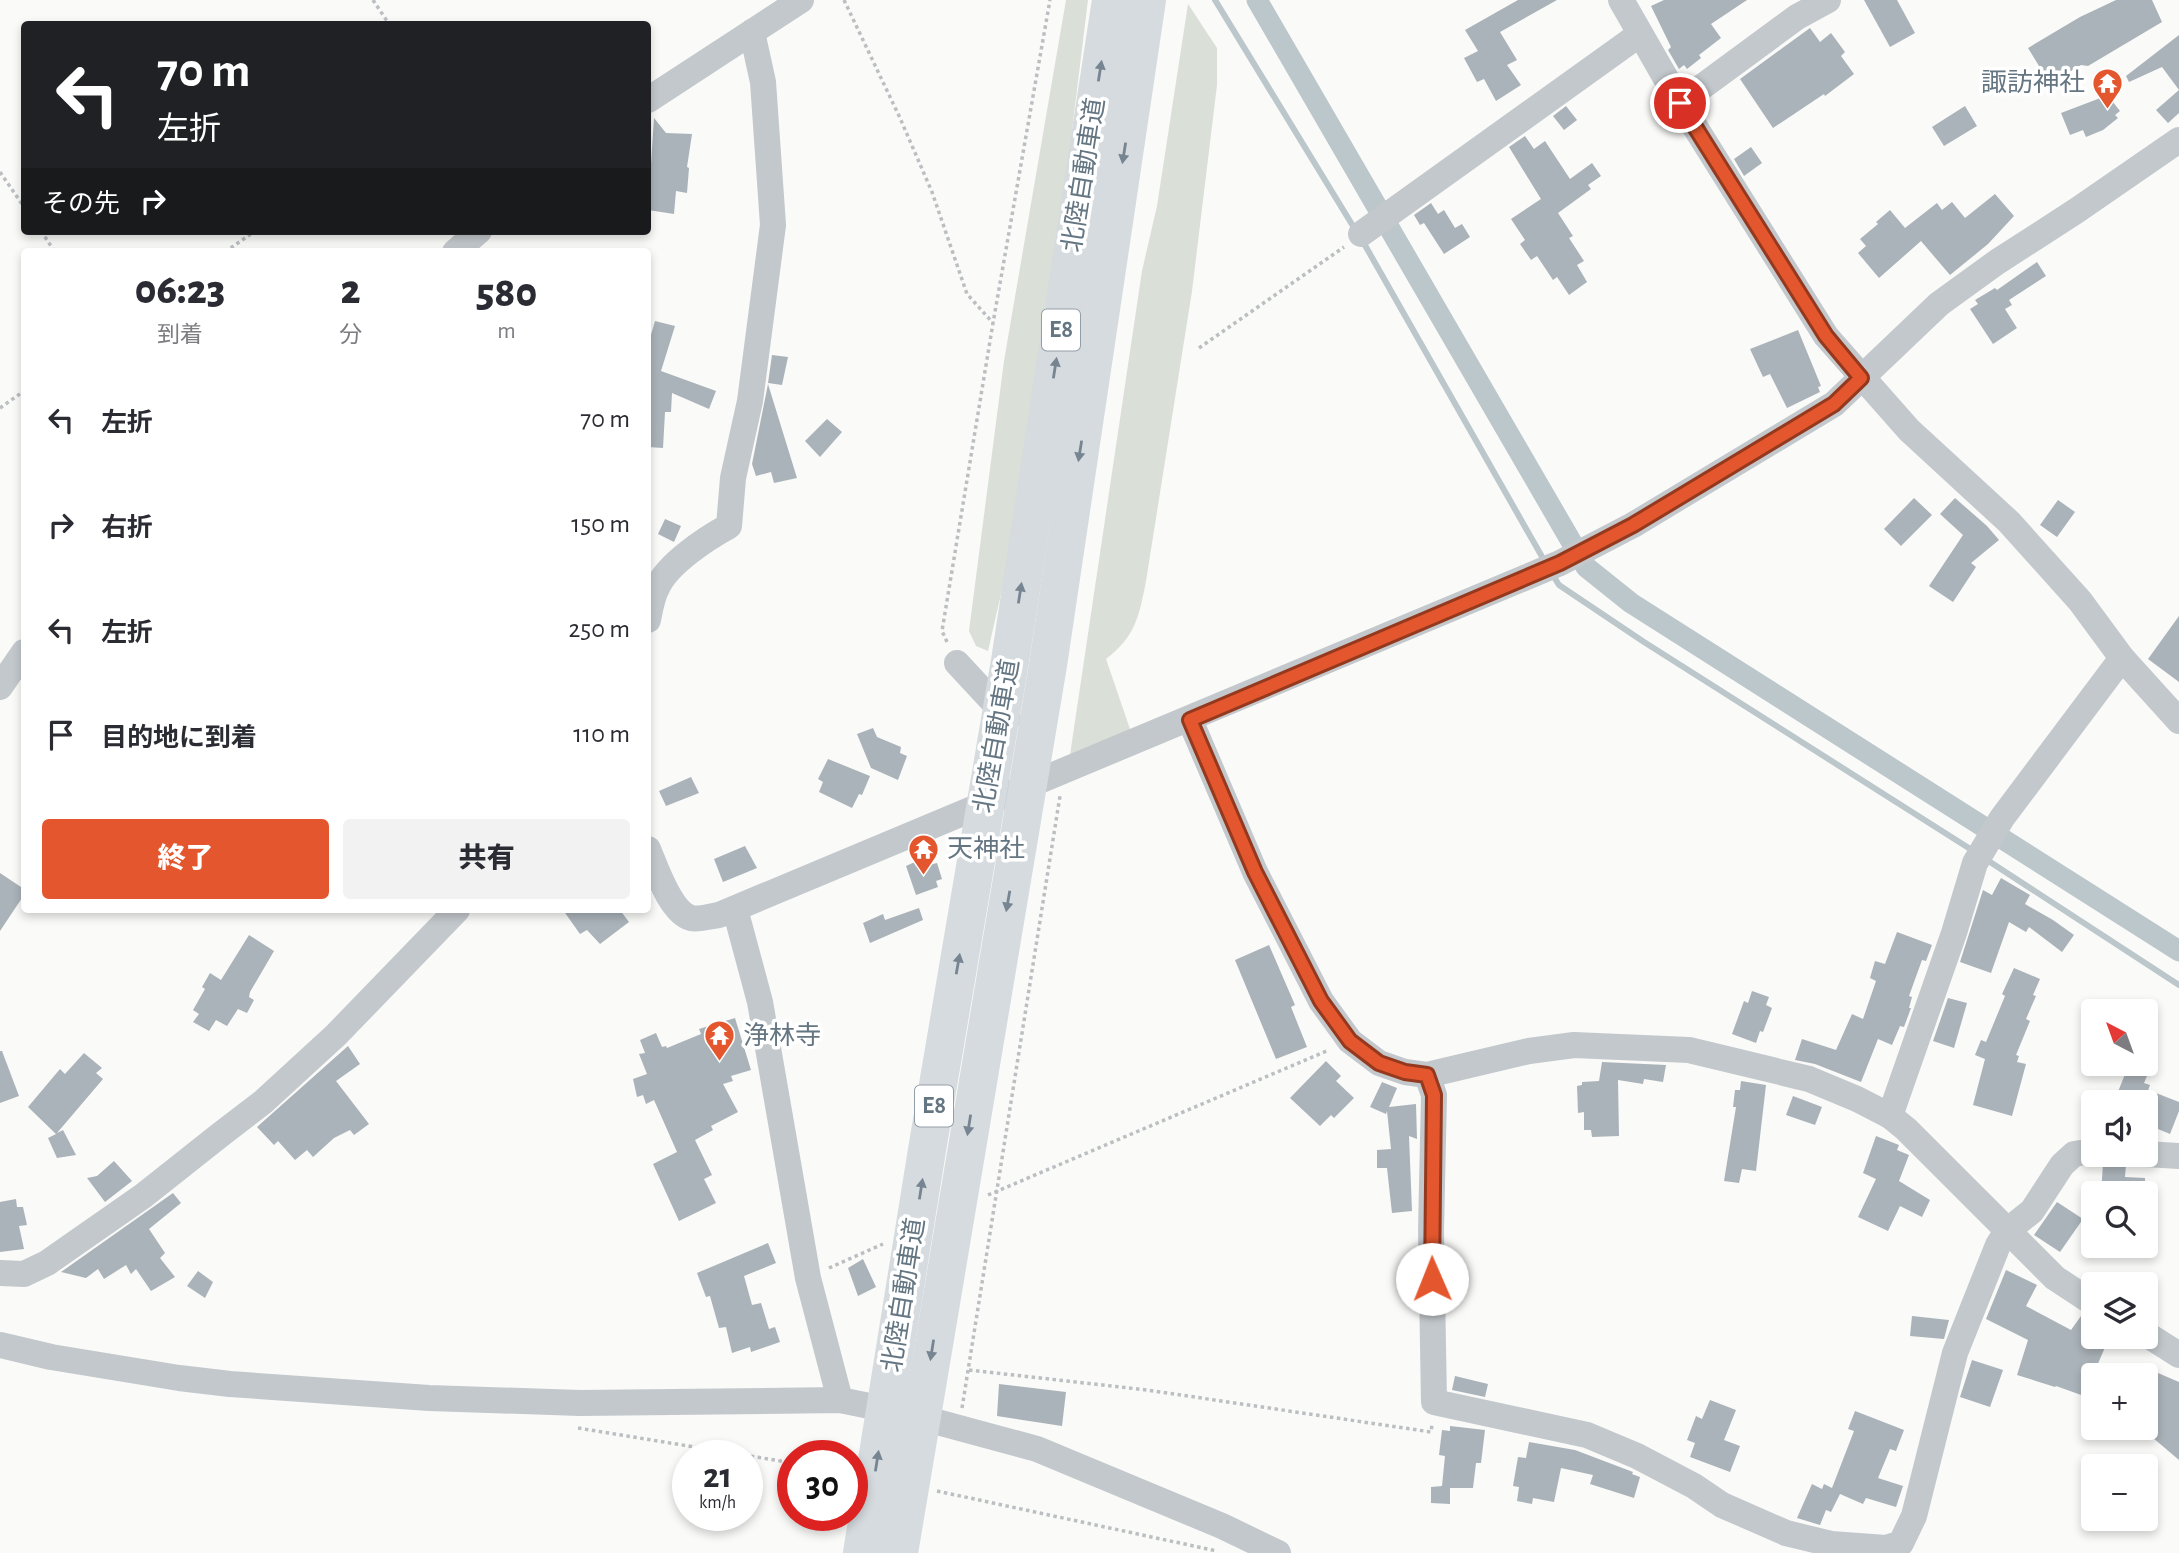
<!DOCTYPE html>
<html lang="ja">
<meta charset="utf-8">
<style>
:root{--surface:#fff;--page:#f2f2f3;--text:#2b2b33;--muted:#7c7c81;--accent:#e4572e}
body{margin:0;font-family:"Alegreya Sans","Noto Sans JP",sans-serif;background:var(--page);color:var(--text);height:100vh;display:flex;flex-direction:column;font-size:26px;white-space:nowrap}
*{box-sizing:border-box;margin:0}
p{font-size:23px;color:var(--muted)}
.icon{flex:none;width:38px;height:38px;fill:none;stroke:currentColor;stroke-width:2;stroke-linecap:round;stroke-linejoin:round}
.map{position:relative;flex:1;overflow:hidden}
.details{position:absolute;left:21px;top:248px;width:630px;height:665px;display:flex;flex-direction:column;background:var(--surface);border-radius:7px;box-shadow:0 4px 10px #0003}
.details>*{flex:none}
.hud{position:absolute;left:21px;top:21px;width:630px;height:214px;border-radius:7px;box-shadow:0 4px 10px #0003;background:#202124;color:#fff;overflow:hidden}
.needle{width:46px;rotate:319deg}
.buttons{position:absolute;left:2081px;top:999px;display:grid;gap:14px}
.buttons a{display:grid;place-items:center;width:77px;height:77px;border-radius:7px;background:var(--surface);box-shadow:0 4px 10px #0003;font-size:35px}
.speed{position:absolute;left:672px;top:1440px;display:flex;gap:14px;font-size:35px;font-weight:700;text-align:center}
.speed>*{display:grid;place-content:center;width:91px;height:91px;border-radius:50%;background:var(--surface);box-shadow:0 4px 10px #0003;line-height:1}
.speed small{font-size:18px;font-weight:400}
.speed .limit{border:10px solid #d22;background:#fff;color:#111}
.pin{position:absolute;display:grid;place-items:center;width:60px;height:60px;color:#fff;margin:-30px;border:4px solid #fff;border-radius:50%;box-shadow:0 2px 7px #0007}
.me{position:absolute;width:77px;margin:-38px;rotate:359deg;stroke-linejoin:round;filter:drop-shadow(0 0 5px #0008)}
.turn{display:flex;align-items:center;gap:24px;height:147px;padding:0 21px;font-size:32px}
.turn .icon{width:91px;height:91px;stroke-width:2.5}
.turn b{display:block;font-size:49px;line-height:60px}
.then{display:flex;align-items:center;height:66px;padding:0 21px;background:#0003;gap:14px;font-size:26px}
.eta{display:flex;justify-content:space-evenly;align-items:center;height:119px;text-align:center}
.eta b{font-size:42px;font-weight:800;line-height:49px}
.button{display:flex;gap:14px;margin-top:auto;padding:14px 21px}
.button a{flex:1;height:80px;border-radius:7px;background:var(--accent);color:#fff;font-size:28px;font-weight:800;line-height:80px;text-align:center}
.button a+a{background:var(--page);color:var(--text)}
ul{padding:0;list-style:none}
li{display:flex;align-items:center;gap:21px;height:105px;padding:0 21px}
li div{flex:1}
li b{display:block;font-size:26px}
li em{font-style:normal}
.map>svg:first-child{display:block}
</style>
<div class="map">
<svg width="2179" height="1553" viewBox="0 0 2179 1553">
<rect width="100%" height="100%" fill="#fafaf8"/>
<g fill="#dadfd7">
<polygon points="1066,0 1088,0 1050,310 1022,502 988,651 976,646 969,631 1004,361"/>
<path d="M1188 4 1217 48V85L1192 291 1146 581C1139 616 1136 636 1106 659L1131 732 1070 755 1142 271 1157 206Z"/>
</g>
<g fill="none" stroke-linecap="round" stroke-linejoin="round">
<g stroke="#bbc7cb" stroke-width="6">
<polyline points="1215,0 1356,231"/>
<polyline points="1362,240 1545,562"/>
<polyline points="1552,574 1559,585 1644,642 1975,852"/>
<polyline points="1984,858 2179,985"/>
</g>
<polyline stroke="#bbc7cb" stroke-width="21" points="1257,0 1586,567 1631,603 2179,951"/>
</g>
<g fill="#aab3b9">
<polygon points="1518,0 1557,0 1500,32 1517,60 1507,65 1521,85 1496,101 1484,79 1477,82 1464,58 1478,51 1465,30"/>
<polygon points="1664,0 1747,0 1711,24 1721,38 1699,55 1701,58 1687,69 1684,65 1679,69 1668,50 1671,47 1651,6"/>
<polygon points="1864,0 1897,0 1915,33 1890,47"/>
<polygon points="2116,0 2152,0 2162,22 2088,66 2081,65 2050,84 2028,48 2080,17"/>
<polygon points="1810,28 1820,42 1831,33 1845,52 1841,56 1854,74 1825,96 1824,94 1773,128 1740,79"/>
<polygon points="2179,35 2179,113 2168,123 2156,110 2179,90 2162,67 2129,82 2126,76"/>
<polygon points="2103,97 2106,101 2109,97 2120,111 2115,115 2118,118 2103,130 2086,137 2083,130 2070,135 2061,113"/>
<polygon points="1566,106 1577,120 1564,130 1553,116"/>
<polygon points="1965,106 1977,126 1944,146 1932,127"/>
<polygon points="654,118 666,133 692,134 687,167 689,168 687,193 676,191 674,214 648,210"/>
<polygon points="1525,136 1534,149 1545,141 1570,179 1592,163 1601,176 1588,185 1591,189 1558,213 1573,236 1569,238 1584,261 1577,265 1587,282 1569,295 1557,277 1553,280 1537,256 1531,260 1520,244 1525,240 1511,219 1541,199 1509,147"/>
<polygon points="1751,147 1762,163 1744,176 1734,159"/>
<polygon points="1995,194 2014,216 1988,244 1950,275 1921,241 1879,278 1858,253 1866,246 1860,239 1878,224 1876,222 1890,210 1905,228 1937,203 1942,210 1952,202 1965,218"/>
<polygon points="1431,203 1438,214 1444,210 1455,228 1462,224 1470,237 1444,254 1424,223 1420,225 1414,215"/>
<polygon points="2037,262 2046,276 2009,300 2012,305 2005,309 2017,328 1993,344 1970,309 1978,304 1975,300 1995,288 1997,290"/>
<polygon points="655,321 675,326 661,371 716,391 709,409 672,393 671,412 665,412 663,448 648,447 648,345"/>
<polygon points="1798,330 1821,386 1818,387 1820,392 1787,408 1770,374 1763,377 1750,349"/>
<polygon points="772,355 788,357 782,385 768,383"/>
<polygon points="768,384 797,478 774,483 771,472 756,476 752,464"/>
<polygon points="827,419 842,432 820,457 805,441"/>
<polygon points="1914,498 1932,515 1901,546 1884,529"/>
<polygon points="1955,498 1987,526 1999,540 1971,563 1976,567 1953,602 1929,586 1963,535 1940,514"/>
<polygon points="2058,500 2075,512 2057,537 2040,525"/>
<polygon points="665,519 681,526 674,542 658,534"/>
<polygon points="2179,616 2179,682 2148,659"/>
<polygon points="873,728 877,737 901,747 900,753 907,756 898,780 871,768 857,734"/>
<polygon points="828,759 870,776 862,795 859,794 852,808 819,792 823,782 818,779"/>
<polygon points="691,777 699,793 666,806 659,791"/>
<polygon points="745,846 757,868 723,882 714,859"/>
<polygon points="926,857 929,865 937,863 942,879 936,881 938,887 916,895 906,866"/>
<polygon points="0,873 24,889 24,895 0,931"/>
<polygon points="2001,878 2030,895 2025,904 2053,920 2074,935 2062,952 2029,927 2026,932 2009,922 1991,973 1960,962 1983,890 1992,895"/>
<polygon points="919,908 923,920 870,943 863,923 883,914 885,920"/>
<polygon points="563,910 620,910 629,922 600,944 587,930 580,934"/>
<polygon points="1897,932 1932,945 1926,961 1922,960 1909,996 1912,997 1909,1008 1911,1008 1904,1027 1900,1026 1892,1045 1878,1039 1861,1082 1815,1064 1795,1060 1802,1039 1836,1050 1852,1014 1863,1019 1876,981 1870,978 1875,961 1885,964"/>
<polygon points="249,935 274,951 250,992 249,997 254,1000 247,1013 238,1009 227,1026 216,1020 209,1031 193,1022 199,1014 193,1010 205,989 202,987 210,973 221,980"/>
<polygon points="1269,945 1295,1005 1291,1007 1307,1047 1276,1059 1235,960"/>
<polygon points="2014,968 2040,979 2033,995 2036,996 2026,1019 2030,1021 2016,1055 2019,1056 2017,1062 2026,1064 2012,1116 1973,1105 1985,1059 1975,1055 1981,1040 1986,1042 2005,996 2002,994"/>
<polygon points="1752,991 1769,997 1766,1005 1772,1008 1763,1032 1760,1031 1756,1043 1732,1034 1744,1001 1748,1003"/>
<polygon points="1948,998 1967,1003 1954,1048 1933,1041"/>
<polygon points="735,1018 751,1070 731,1076 733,1081 723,1084 738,1112 711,1126 713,1130 695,1140 712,1175 704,1179 716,1203 679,1221 653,1164 677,1152 654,1100 646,1104 643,1095 637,1097 633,1079 647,1074 639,1054 645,1053 640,1040 656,1033 662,1047 666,1046 667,1048 701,1034 699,1029"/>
<polygon points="348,1046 360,1064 336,1081 369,1124 354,1135 350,1130 334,1138 313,1157 307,1150 295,1160 278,1141 274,1145 257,1127"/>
<polygon points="0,1051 2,1051 19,1096 0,1103"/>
<polygon points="84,1053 102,1068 96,1073 103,1079 57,1133 63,1130 76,1155 57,1158 48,1138 56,1134 28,1107 60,1069 65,1074"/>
<polygon points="1326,1061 1341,1076 1336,1081 1354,1098 1334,1118 1331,1115 1320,1126 1290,1098"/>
<polygon points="1602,1062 1666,1065 1663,1082 1644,1079 1643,1084 1618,1080 1619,1136 1592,1137 1591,1130 1584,1130 1584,1112 1578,1113 1577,1086 1582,1085 1582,1082 1599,1081"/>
<polygon points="2127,1069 2147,1076 2144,1083 2150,1085 2144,1102 2114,1102"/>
<polygon points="1741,1081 1766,1085 1756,1171 1742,1169 1739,1183 1724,1181 1736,1107 1733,1107 1735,1090 1740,1090"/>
<polygon points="1382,1082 1397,1088 1389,1107 1416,1104 1417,1139 1409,1136 1412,1211 1392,1213 1387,1168 1377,1168 1377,1150 1391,1149 1387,1111 1386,1114 1370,1107"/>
<polygon points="2156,1093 2179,1102 2179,1111 2170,1134 2146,1124"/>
<polygon points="1793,1096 1822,1107 1815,1125 1786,1115"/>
<polygon points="1876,1136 1899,1145 1897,1150 1909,1155 1899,1181 1930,1200 1922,1217 1900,1206 1888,1231 1858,1217 1876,1179 1863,1173"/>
<polygon points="114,1161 132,1181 105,1202 87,1178 97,1176"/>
<polygon points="2103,1164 2126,1165 2125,1177 2145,1178 2145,1193 2101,1194"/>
<polygon points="173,1193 181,1203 149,1229 165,1253 160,1258 175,1277 151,1291 136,1269 131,1274 126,1265 104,1279 98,1269 86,1278 61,1272"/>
<polygon points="16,1199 17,1207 23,1207 27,1225 19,1226 24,1249 0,1252 0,1202"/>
<polygon points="2057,1202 2083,1219 2060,1252 2034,1235"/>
<polygon points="768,1243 776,1263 744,1276 752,1305 761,1303 769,1329 775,1327 780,1342 751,1352 750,1347 732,1353 726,1327 719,1328 710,1296 706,1297 697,1273"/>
<polygon points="863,1259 876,1287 858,1296 848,1268"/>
<polygon points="2006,1270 2037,1285 2026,1306 2071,1330 2081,1316 2093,1324 2093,1340 2106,1345 2084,1396 2056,1386 2055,1387 2017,1375 2028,1340 1986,1319"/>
<polygon points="198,1271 213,1282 205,1298 187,1286"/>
<polygon points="1912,1316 1949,1320 1944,1339 1910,1336"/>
<polygon points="1972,1360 2003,1370 1990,1407 1960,1397"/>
<polygon points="2151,1370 2179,1382 2179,1460 2146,1432 2146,1383"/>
<polygon points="1455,1376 1488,1384 1485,1397 1452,1390"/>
<polygon points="999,1384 1066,1392 1062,1426 997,1416"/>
<polygon points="1710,1400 1736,1410 1724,1440 1740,1446 1730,1472 1690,1457 1695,1443 1687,1440 1696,1416 1702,1419"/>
<polygon points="1855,1411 1904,1430 1896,1451 1890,1449 1878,1478 1903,1486 1896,1507 1866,1498 1863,1504 1840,1494 1831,1512 1826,1510 1820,1525 1797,1518 1812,1484 1822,1489 1824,1484 1832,1488 1854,1431 1848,1429"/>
<polygon points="1450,1426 1485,1430 1481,1463 1476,1463 1473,1488 1450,1488 1450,1504 1431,1503 1431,1487 1442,1486 1445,1456 1439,1455 1442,1430 1450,1431"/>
<polygon points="1529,1442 1575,1450 1633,1472 1632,1474 1640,1477 1634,1498 1590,1484 1593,1475 1561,1468 1554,1502 1533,1498 1532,1504 1517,1501 1519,1487 1513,1486 1518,1457 1526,1458"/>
</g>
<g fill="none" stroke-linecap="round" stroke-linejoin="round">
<g stroke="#bbbfc2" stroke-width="3.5" stroke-dasharray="3.5 3.5" stroke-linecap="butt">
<polyline points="373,0 389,24"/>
<polyline points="844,0 900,118 932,192 967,294 993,323"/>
<polyline points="0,172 24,207"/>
<polyline points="41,231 55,252"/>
<polyline points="225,252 255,231"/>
<polyline points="1199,348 1344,247"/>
<polyline points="0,408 24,391"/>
<polyline points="947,642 942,631 993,323 1050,0"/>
<polyline points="988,1195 1329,1050"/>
<polyline points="829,1268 883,1244"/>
<polyline points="969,1370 1147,1390 1431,1432 1432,1425"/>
<polyline points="962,1408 1060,796"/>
<polyline points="578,1428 793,1463"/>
<polyline points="937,1491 1217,1551"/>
</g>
<g stroke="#c3c8cc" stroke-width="26">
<polyline points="1621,0 1680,103 1826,336 1909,430 2009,522 2080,601 2122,658 2002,818 1975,863 1954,933 1890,1116"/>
<polyline points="648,100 801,0"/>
<polyline points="1680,103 1797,17 1828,0"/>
<polyline points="1361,234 1640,34"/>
<polyline points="455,252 479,231"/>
<path d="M648 620C650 610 652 597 657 588 667 564 707 538 729 526L733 478 750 401 773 225 763 82 752 32"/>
<polyline points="2122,658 2179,721"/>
<polyline points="957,663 1008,718"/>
<polyline points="0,687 24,652"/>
<polyline points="1190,720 1255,872 1321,1001 1350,1041 1379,1063 1405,1072 1427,1075 1529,1051 1574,1045 1689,1050 1809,1079 1857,1099 1890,1116 1906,1129 2055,1278 2093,1303"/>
<path d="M648 849C656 868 670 912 691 918 700 920 710 916 719 915L1560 563 1633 525 1834 404 1939 304 1997 262 2076 211 2179 140"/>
<polyline points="735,909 760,1002 808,1278 840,1400"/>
<polyline points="1427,1075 1434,1095 1431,1230 1434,1402 1587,1435 1637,1456 1694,1486 1722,1505 1786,1533 1831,1544 1886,1548 1901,1543 1914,1516 1955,1353 1998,1245 2007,1231 2032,1211 2062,1165 2074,1154 2093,1151"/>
<polyline points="2146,1154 2179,1156"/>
<polyline points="0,1273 24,1274 47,1263 143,1196 220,1135 263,1102 336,1035 457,910"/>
<polyline points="2146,1334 2179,1355"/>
<polyline points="0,1345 51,1357 179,1378 230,1384 429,1398 580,1403 840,1400 904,1413 1037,1449 1222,1526 1278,1553"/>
</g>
<g stroke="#d6dbdf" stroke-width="38">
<polyline points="862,1553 928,1144 1010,661 1111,0"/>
<polyline points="899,1553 1048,665 1147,0"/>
</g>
</g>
<defs><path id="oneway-solid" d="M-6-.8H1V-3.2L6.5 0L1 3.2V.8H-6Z" transform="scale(1.75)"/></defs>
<g fill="#768591">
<use href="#oneway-solid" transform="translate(1100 71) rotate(-81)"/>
<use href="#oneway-solid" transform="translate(1124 153) rotate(99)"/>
<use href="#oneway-solid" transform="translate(1055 368) rotate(-81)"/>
<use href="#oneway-solid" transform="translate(1080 451) rotate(99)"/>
<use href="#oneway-solid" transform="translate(1020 593) rotate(-81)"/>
<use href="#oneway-solid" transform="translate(1008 901) rotate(100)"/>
<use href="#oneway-solid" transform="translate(958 964) rotate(-80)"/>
<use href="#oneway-solid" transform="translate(969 1125) rotate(99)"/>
<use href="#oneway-solid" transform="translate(921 1189) rotate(-81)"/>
<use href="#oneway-solid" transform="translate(932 1350) rotate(99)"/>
<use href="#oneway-solid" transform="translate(877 1461) rotate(-81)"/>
</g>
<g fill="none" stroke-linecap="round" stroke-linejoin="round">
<defs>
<polyline id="route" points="1432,1279 1434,1095 1427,1075 1405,1072 1379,1063 1350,1041 1321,1001 1255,872 1190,720 1560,563 1633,525 1834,404 1861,378 1826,336 1680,103"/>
</defs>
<use href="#route" stroke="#94391e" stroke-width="18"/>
<use href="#route" stroke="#e4572e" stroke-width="12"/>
</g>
<defs>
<symbol id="temple-pin" viewBox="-11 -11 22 30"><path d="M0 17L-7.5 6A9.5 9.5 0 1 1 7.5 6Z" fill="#e4572e" stroke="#fff"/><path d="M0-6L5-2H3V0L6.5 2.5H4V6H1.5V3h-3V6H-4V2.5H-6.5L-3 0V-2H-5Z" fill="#fff"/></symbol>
</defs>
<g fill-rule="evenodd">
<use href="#temple-pin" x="2090" y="66" width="35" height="47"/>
<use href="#temple-pin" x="906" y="832" width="35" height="47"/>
<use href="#temple-pin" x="702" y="1018" width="35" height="47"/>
</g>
<g text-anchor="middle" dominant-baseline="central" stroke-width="7" stroke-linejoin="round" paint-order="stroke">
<g fill="#fff" stroke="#939fa8" stroke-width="2">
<rect x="1042" y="309.5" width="38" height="41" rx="5"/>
<rect x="915" y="1085.5" width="38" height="41" rx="5"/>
</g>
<g font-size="24" font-weight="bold" fill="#657683">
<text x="1061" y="330">E8</text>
<text x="934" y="1106">E8</text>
</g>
<g font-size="26" fill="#657683" stroke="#fff" text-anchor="start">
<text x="2085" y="83" text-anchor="end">諏訪神社</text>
<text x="947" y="849">天神社</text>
<text x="743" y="1036">浄林寺</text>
</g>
<g font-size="26" fill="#657683" stroke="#fff">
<text transform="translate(1084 175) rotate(-81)">北陸自動車道</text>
<text transform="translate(997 736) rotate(-80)">北陸自動車道</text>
<text transform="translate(904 1295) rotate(-81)">北陸自動車道</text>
</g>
</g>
</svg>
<div class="buttons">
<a><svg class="needle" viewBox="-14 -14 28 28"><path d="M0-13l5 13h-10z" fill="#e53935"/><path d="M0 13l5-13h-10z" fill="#7c7c81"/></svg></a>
<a><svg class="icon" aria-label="sound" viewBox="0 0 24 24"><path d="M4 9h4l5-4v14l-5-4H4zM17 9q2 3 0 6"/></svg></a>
<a><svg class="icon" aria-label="search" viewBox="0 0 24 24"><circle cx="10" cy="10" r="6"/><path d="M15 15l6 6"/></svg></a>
<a><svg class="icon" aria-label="layers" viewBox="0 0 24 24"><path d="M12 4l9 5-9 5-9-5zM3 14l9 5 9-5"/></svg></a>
<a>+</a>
<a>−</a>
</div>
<div class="speed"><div>21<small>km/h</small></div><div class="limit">30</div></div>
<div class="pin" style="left:1680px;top:103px;background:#d93025"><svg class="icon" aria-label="arrive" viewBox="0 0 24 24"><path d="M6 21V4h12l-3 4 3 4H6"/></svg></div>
<svg class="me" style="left:1432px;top:1279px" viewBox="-20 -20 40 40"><circle r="19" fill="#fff"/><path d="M0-13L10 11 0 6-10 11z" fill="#e4572e"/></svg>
<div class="hud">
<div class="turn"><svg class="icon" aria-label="left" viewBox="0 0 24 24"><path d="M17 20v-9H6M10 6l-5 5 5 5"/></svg><div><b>70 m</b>左折</div></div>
<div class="then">その先<svg class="icon" aria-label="right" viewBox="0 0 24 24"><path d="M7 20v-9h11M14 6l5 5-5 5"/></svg></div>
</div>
<section class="details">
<div class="eta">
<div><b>06:23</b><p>到着</p></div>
<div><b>2</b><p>分</p></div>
<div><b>580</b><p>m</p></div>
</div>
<ul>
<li><svg class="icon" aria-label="left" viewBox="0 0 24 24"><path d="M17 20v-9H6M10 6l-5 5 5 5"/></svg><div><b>左折</b></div><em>70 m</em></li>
<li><svg class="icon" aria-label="right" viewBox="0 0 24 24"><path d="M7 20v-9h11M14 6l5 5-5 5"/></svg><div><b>右折</b></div><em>150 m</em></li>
<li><svg class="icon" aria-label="left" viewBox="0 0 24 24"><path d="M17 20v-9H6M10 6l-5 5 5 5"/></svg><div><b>左折</b></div><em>250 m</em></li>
<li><svg class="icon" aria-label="arrive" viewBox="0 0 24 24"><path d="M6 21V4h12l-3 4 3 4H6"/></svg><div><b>目的地に到着</b></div><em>110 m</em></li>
</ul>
<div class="button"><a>終了</a><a>共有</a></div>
</section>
</div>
